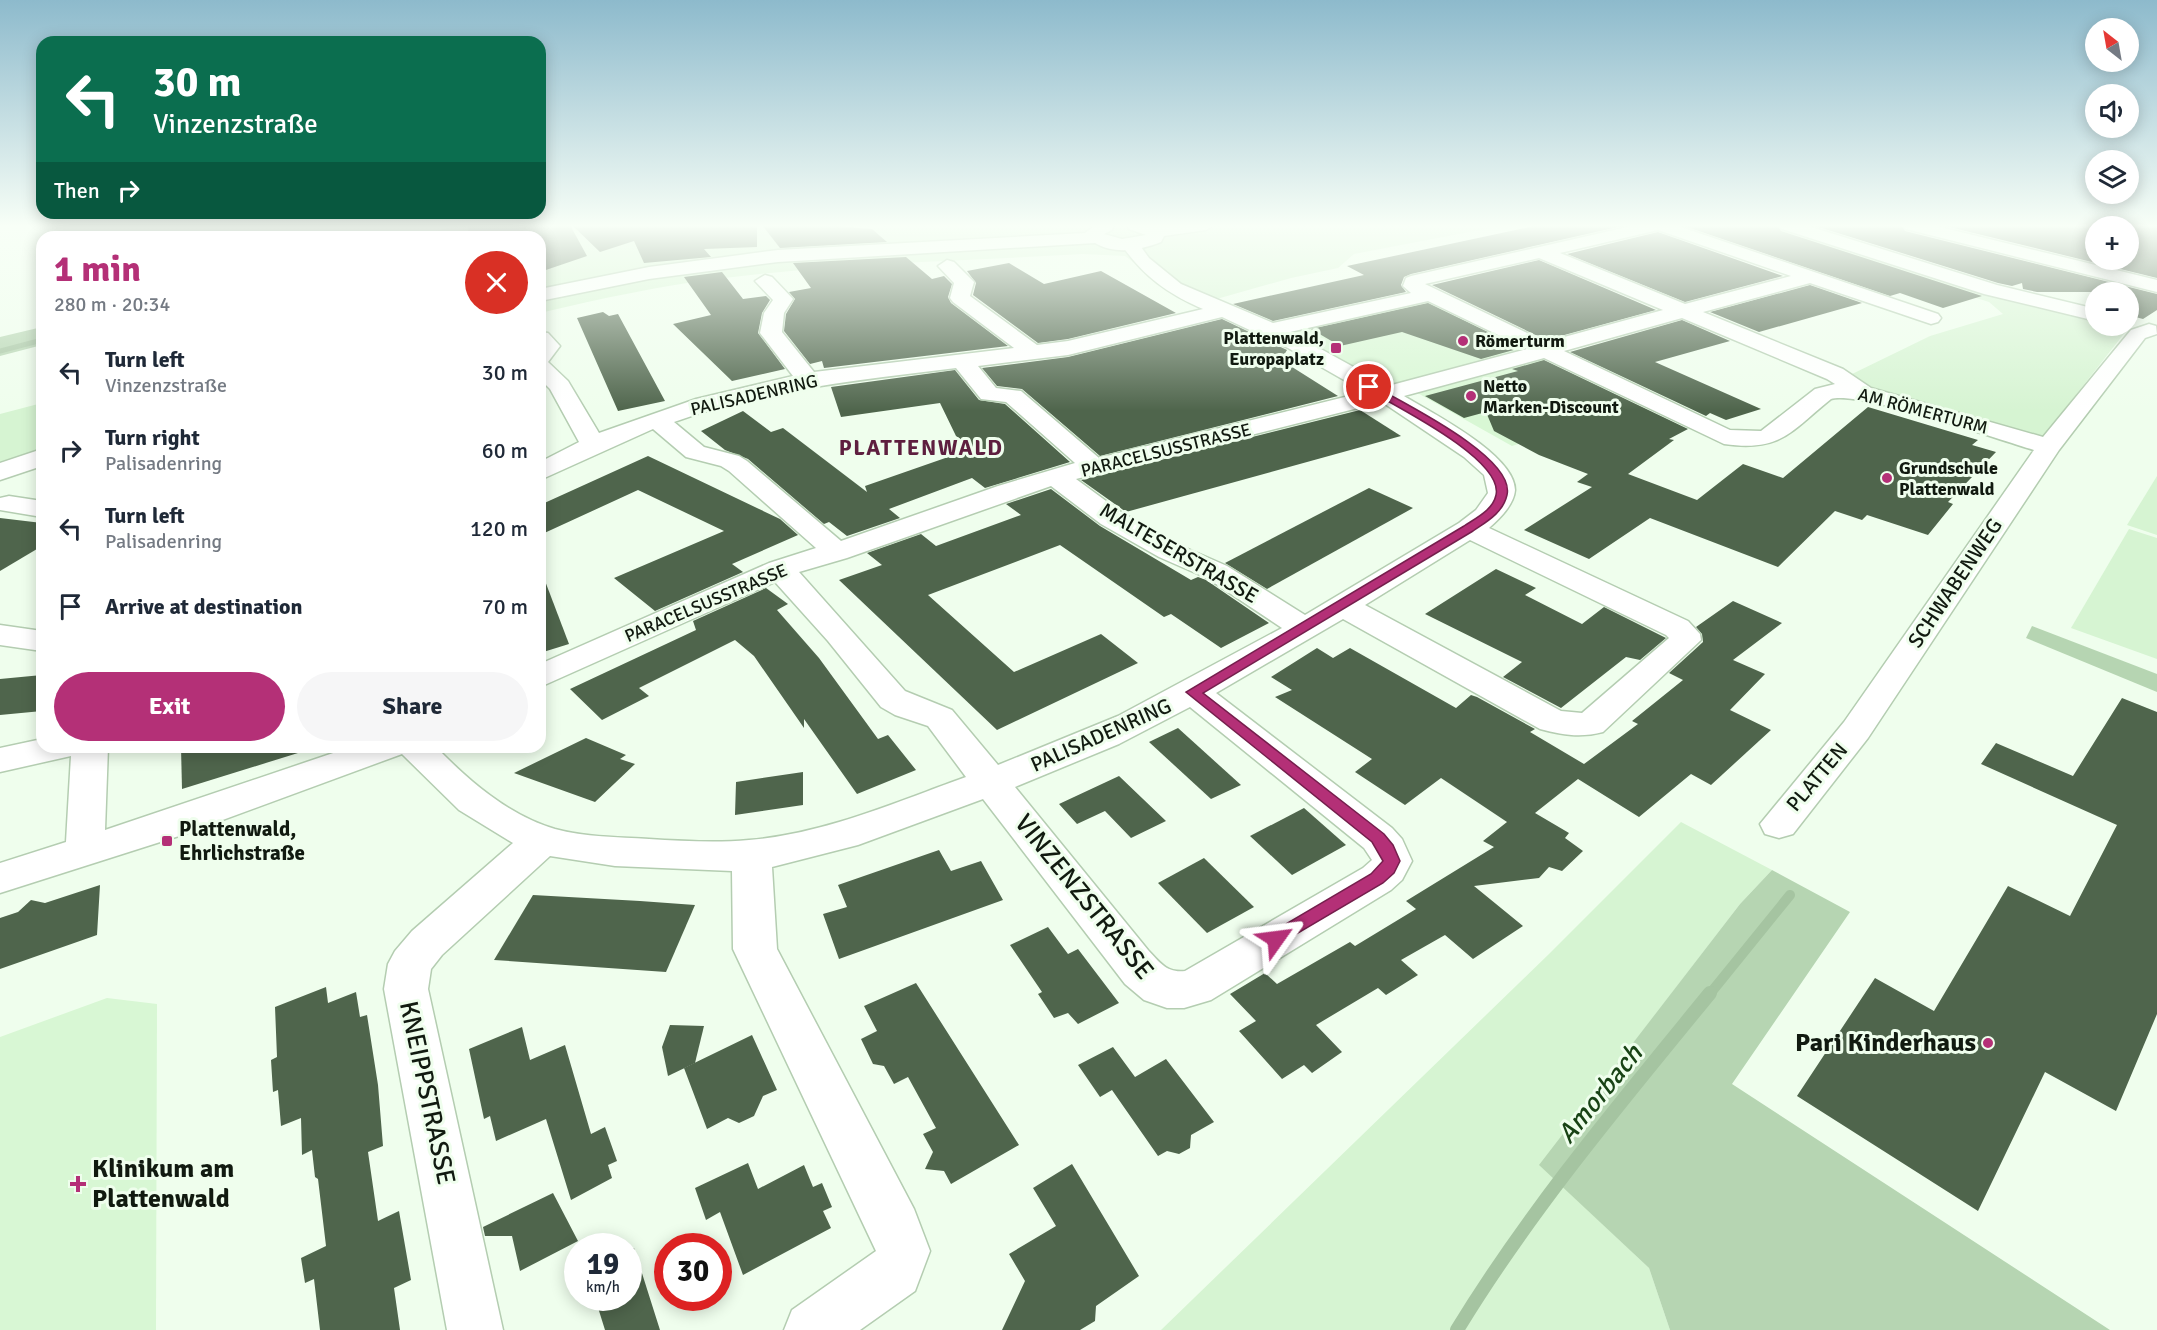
<!DOCTYPE html>
<meta charset="utf-8">
<style>
:root{--surface:#fff;--page:#f6f6f7;--text:#1f2937;--muted:#747a83;--accent:#b43077}
body{margin:0;font-family:Signika,sans-serif;background:var(--page);color:var(--text);height:100vh;display:flex;flex-direction:column;font-size:22px;white-space:nowrap}
*{box-sizing:border-box;margin:0}
p{font-size:20px;color:var(--muted)}
.icon{flex:none;width:33px;height:33px;fill:none;stroke:currentColor;stroke-width:2;stroke-linecap:round;stroke-linejoin:round}
.map{position:relative;flex:1;overflow:hidden}
.panel{position:absolute;left:36px;top:231px;width:510px;height:522px;display:flex;flex-direction:column;background:var(--surface);border-radius:18px;box-shadow:0 3px 15px #0003}
.panel>*{flex:none}
.hud{position:absolute;left:36px;top:36px;width:510px;height:183px;border-radius:18px;box-shadow:0 3px 15px #0003;background:#0b6e4f;color:#fff;overflow:hidden}
.needle{width:39px;rotate:329deg}
.controls{position:absolute;left:2085px;top:18px;display:grid;gap:12px}
.controls a{display:grid;place-items:center;width:54px;height:54px;border-radius:50%;background:var(--surface);box-shadow:0 3px 15px #0003;font-size:30px}
.speed{position:absolute;left:564px;top:1233px;display:flex;gap:12px;font-size:30px;font-weight:700;text-align:center}
.speed>*{display:grid;place-content:center;width:78px;height:78px;border-radius:50%;background:var(--surface);box-shadow:0 3px 15px #0003;line-height:1}
.speed small{font-size:15px;font-weight:400}
.speed .limit{border:9px solid #d22;background:#fff;color:#111}
.pin{position:absolute;display:grid;place-items:center;width:51px;height:51px;color:#fff;margin:-26px;border:3px solid #fff;border-radius:50%;box-shadow:0 2px 6px #0007}
.me{position:absolute;width:66px;margin:-33px;rotate:59deg;stroke-linejoin:round;filter:drop-shadow(0 0 4px #0008)}
.turn{display:flex;align-items:center;gap:21px;height:126px;padding:0 18px;font-size:27px}
.turn .icon{width:78px;height:78px;stroke-width:2.5}
.turn b{display:block;font-size:42px;line-height:51px}
.then{display:flex;align-items:center;height:57px;padding:0 18px;background:#0003;gap:12px;font-size:22px}
.round{display:grid;place-items:center;flex:none;width:63px;height:63px;border-radius:32px;background:var(--page)}
.overview{display:flex;align-items:center;justify-content:space-between;height:102px;padding:0 18px}
h1{font-size:36px;font-weight:800;line-height:45px;color:var(--accent)}
.button{display:flex;gap:12px;margin-top:auto;padding:12px 18px}
.button a{flex:1;height:69px;border-radius:36px;background:var(--accent);color:#fff;font-size:24px;font-weight:800;line-height:69px;text-align:center}
.button a+a{background:var(--page);color:var(--text)}
ul{padding:0;list-style:none}
li{display:flex;align-items:center;gap:18px;height:78px;padding:0 18px}
li div{flex:1}
li b{display:block;font-size:22px}
li em{font-style:normal}
.map>svg:first-child{display:block}
</style>
<div class="map">
<svg width="2157" height="1330" viewBox="0 0 2157 1330">
<rect width="100%" height="100%" fill="#effeed"/>
<g fill="#d8f7d4">
<polygon points="1424,300 1628,403 1587,422 1512,446 1414,391 1381,384 1290,334 1295,329"/>
<polygon points="107,998 157,1004 156,1330 0,1330 0,1037"/>
</g>
<g fill="#d6f4d2">
<path d="M505 225H1506L1354 254 1338 268 1291 278 1206 302 1143 263 1133 262 1125 256 1083 254C963 261 843 263 724 278 662 285 600 299 540 313V237H459Z"/>
<polygon points="1748,225 1779,225 1878,256 2095,318 2096,326 2130,326 2042,438 1875,389 1850,375 1930,336 2003,314 1989,302"/>
<polygon points="42,403 42,456 0,472 0,414"/>
<polygon points="2157,476 2157,535 2127,525"/>
<polygon points="2129,529 2157,538 2157,659 2071,628"/>
<polygon points="1681,822 1772,870 1740,904 1540,1165 1649,1268 1670,1330 1161,1330 1550,953"/>
</g>
<g fill="#b6d5b2">
<polygon points="459,225 504,225 459,237 413,237"/>
<polygon points="42,327 42,345 0,356 0,337"/>
<polygon points="2032,626 2157,674 2157,692 2026,638"/>
<polygon points="1772,870 1850,912 1732,1084 2110,1330 1670,1330 1649,1268 1539,1165 1740,904"/>
</g>
<g fill="none" stroke-linecap="round" stroke-linejoin="round">
<g stroke="#a5c4a1" stroke-width="5">
<polyline points="445,237 490,225"/>
<polyline points="0,351 42,340"/>
</g>
<polyline stroke="#a5c4a1" stroke-width="10" points="1709,995 1790,895"/>
<path stroke="#a5c4a1" stroke-width="14" d="M1457 1330C1530 1210 1621 1102 1710 993"/>
</g>
<g fill="#4f654c" fill-rule="evenodd">
<polygon points="469,225 570,225 587,256 540,272 540,237 487,237 468,232"/>
<polygon points="572,225 757,225 757,247 704,249 711,257 644,263 634,241 600,252"/>
<polygon points="762,225 818,225 872,229 887,242 780,248"/>
<polygon points="1539,225 1627,225 1411,274 1404,277 1401,285 1406,292 1273,321 1233,304 1364,275 1347,266"/>
<polygon points="1681,225 1777,225 1781,231 1982,296 1943,308 1900,293 1890,296"/>
<polygon points="1812,225 1901,225 1905,231 2157,294 2157,310 2143,319 2128,315 2128,292 2037,292 2023,289 2022,283 2012,286 1998,283"/>
<path d="M1941 225H2157V278ZM2096 226H2128V260H2096Z"/>
<polygon points="1658,232 1783,276 1685,302 1567,254"/>
<polygon points="906,257 932,279 944,276 952,284 948,297 951,303 1008,346 824,368 822,361 810,364 784,331 786,314 795,299 789,292 811,288 793,263"/>
<polygon points="1539,260 1656,310 1546,340 1432,285"/>
<polygon points="1009,263 1044,284 1101,271 1176,313 1068,339 1038,343 973,295 976,283 967,271"/>
<polygon points="722,272 743,299 766,296 770,300 762,313 758,333 785,369 732,381 673,324 711,315 684,277"/>
<polygon points="1810,285 1862,303 1759,332 1710,312"/>
<polygon points="1428,303 1521,348 1481,359 1402,332 1340,346 1311,329"/>
<polygon points="603,312 609,316 618,314 665,401 618,411 577,318"/>
<polygon points="1222,319 1287,350 1281,360 1338,396 1100,456 1022,389 997,386 982,368 1068,357"/>
<polygon points="1682,320 1730,341 1655,362 1761,409 1726,420 1710,413 1706,416 1570,352"/>
<polygon points="1544,360 1688,429 1669,439 1674,440 1628,474 1697,500 1743,464 1783,478 1868,407 1978,440 1972,445 1996,452 1948,502 1953,504 1928,535 1867,515 1862,520 1835,511 1778,567 1650,518 1589,559 1524,530 1592,487 1577,482 1588,474 1539,455 1494,431 1486,412 1464,418 1425,396 1518,371 1512,369"/>
<polygon points="955,370 979,400 1005,404 1070,462 985,488 972,478 889,509 900,518 847,536 829,522 824,524 748,459 725,450 701,431 743,411 771,432 783,428 867,492 865,486 974,448 956,436 940,403 841,417 831,387"/>
<polygon points="1360,410 1401,436 1126,512 1081,480"/>
<polygon points="648,456 780,519 798,535 732,564 743,572 655,611 614,578 724,531 638,490 540,535 540,505"/>
<polygon points="1369,488 1413,508 1267,589 1225,563"/>
<polygon points="1051,489 1100,526 1191,580 1198,577 1206,580 1269,623 1221,648 1171,614 1164,617 1060,545 928,595 1014,672 1101,634 1138,663 997,730 839,580 882,565 867,553 921,534 936,546 1021,515 1006,504"/>
<polygon points="0,518 42,523 42,546 0,571"/>
<polygon points="1496,569 1536,588 1525,595 1582,624 1604,607 1666,638 1640,660 1626,657 1561,708 1503,677 1522,662 1425,614"/>
<polygon points="542,573 569,644 540,653 540,574"/>
<polygon points="766,588 788,604 777,610 819,658 878,739 888,735 916,770 857,794 804,719 804,728 754,656 735,640 639,688 649,696 602,720 570,689 696,630 693,621"/>
<polygon points="1733,601 1782,623 1733,660 1765,674 1730,710 1771,730 1711,785 1691,774 1639,817 1578,779 1535,813 1569,833 1565,838 1583,851 1562,871 1549,867 1539,878 1474,886 1523,926 1473,959 1445,935 1401,960 1418,975 1386,995 1378,988 1316,1025 1342,1052 1312,1073 1304,1065 1282,1079 1239,1031 1256,1021 1230,994 1265,973 1277,984 1350,942 1355,946 1416,909 1406,901 1494,847 1483,841 1507,822 1441,778 1405,805 1355,772 1372,759 1275,697 1292,690 1271,677 1317,648 1333,658 1350,648 1456,708 1471,695 1477,697 1535,729 1530,732 1584,764 1638,724 1632,721 1683,680 1669,673 1703,642 1702,634 1696,627"/>
<polygon points="42,675 42,711 0,715 0,679"/>
<polygon points="2122,698 2157,712 2157,1014 2116,1111 2045,1072 1978,1211 1797,1096 1875,978 1934,1011 2008,886 2070,916 2117,825 1981,764 1996,743 2073,776"/>
<polygon points="1178,728 1241,785 1211,799 1149,742"/>
<polygon points="586,738 626,755 620,759 635,764 595,802 514,773"/>
<polygon points="181,747 297,747 298,753 182,789"/>
<polygon points="803,772 803,805 735,815 736,782"/>
<polygon points="1119,776 1166,821 1131,838 1105,811 1077,824 1059,804"/>
<polygon points="1304,808 1346,845 1292,875 1250,836"/>
<polygon points="939,850 951,871 981,861 1003,900 839,959 823,914 847,907 838,885"/>
<polygon points="1204,858 1254,907 1207,933 1158,883"/>
<polygon points="100,885 97,935 0,969 0,918 18,912 31,900 45,903"/>
<polygon points="533,895 640,901 695,905 666,972 494,960"/>
<polygon points="1048,927 1068,954 1078,949 1119,1003 1078,1024 1068,1013 1054,1018 1038,994 1042,992 1010,945"/>
<polygon points="916,983 1019,1145 951,1184 944,1171 925,1169 933,1152 923,1134 936,1128 908,1077 894,1084 884,1066 873,1064 861,1039 877,1031 864,1006"/>
<polygon points="326,987 328,1003 356,992 360,1017 367,1015 378,1085 383,1146 368,1152 378,1221 399,1211 411,1280 394,1288 400,1330 320,1330 314,1279 305,1283 301,1258 326,1246 318,1179 315,1177 312,1150 302,1155 301,1118 281,1126 278,1090 273,1092 271,1060 277,1057 275,1007"/>
<polygon points="670,1025 704,1026 695,1063 668,1076 662,1047"/>
<polygon points="522,1027 530,1060 565,1045 591,1134 605,1127 617,1161 608,1165 612,1178 571,1200 546,1119 496,1141 490,1116 484,1119 469,1049"/>
<polygon points="752,1035 777,1090 763,1096 754,1116 739,1123 728,1118 707,1129 684,1068"/>
<polygon points="1113,1047 1135,1077 1166,1059 1214,1122 1191,1135 1190,1148 1179,1154 1167,1151 1158,1156 1112,1090 1100,1097 1078,1065"/>
<polygon points="748,1163 758,1189 804,1165 813,1187 822,1183 832,1207 823,1211 831,1228 743,1275 720,1212 706,1220 695,1188"/>
<polygon points="1072,1164 1139,1276 1096,1306 1095,1321 1080,1330 1002,1330 1025,1281 1009,1254 1056,1226 1033,1188"/>
<polygon points="553,1193 578,1241 520,1271 512,1236 485,1236 483,1227"/>
<polygon points="634,1248 660,1330 605,1330 595,1298 628,1298 628,1249"/>
</g>
<g fill="none" stroke-linecap="round" stroke-linejoin="round">
<defs>
<g id="minor">
<path d="M1636 225H1675L1938 314 1941 318 1938 322 1931 324 1810 283 1703 312 1843 369 1871 388 2043 437 2131 330 2149 324 2156 326 2157 334 2145 338 2059 450 1868 738 1793 834 1779 838 1765 834 1760 824 1844 722 2034 450C1996 439 1861 391 1831 399 1790 432 1781 452 1724 444L1544 358 1404 396C1432 413 1515 455 1515 490 1514 505 1499 519 1489 528L1688 621 1700 634 1701 640 1603 732C1581 738 1562 735 1540 729L1343 619 1216 693 1392 828 1402 839 1412 861 1402 880 1391 890 1211 1000 1184 1008H1167L1144 1000 1125 984 983 799 858 845 772 867 777 949 914 1209 930 1251 915 1291 860 1330H784L792 1310 876 1251 733 949 732 871 615 866 550 856 442 955 431 969 428 989 503 1330H447L384 989 388 964 395 951 412 931 513 843 459 810 402 754 179 836 0 893V863L66 842 71 756 0 772V748L42 739V747H108L105 830 351 747H436C469 781 508 815 555 829 585 837 618 837 649 839 682 841 716 843 749 840 824 834 896 802 966 777L928 726 895 715 881 707 828 641 775 582 540 687V664L769 563 816 548 729 471 721 466 686 457 653 429 540 480V462L579 442 550 389 540 379V332L548 333 560 346 548 362 568 381 599 433 696 399 793 376 760 333 764 313 773 300 755 281 765 275 772 277 793 299 784 313 782 332 814 372 1014 348 953 302 950 298 954 283 938 266 947 260 954 262 974 282 970 296 1037 345 1068 341 1203 309C1168 294 1143 276 1121 244L1130 239 1136 240 1149 258 1181 284 1273 323 1411 293 1403 286 1406 278 1411 276ZM1658 230 1791 276 1685 304 1560 253ZM1539 258 1663 310 1546 342 1425 284ZM1428 301 1527 349 1388 386 1290 332ZM1222 317 1288 348 1365 392 1099 458 1021 391 996 388 978 366 1068 355ZM1682 318 1827 379 1835 384 1815 389 1761 431 1730 430 1564 351ZM956 368 981 399 1006 402 1075 463 998 486 841 541 747 461 739 456 704 447 674 422C765 389 861 380 956 368ZM1382 402 1464 457 1484 475 1488 493 1476 510 1459 523 1305 615 1227 566 1179 545 1121 512 1076 479ZM1051 486 1101 524 1159 557 1207 578 1282 628 1118 716 998 765 952 710 905 691 799 572 847 558ZM1470 540 1666 635 1669 638 1582 713 1561 711 1365 605ZM1190 707 1364 848 1372 860 1363 868 1185 971C1167 973 1160 963 1148 950L1015 787 1119 744Z"/>
<polygon points="1779,225 1805,225 1997,285 2096,309 2096,321 1984,294 1782,229"/>
<polygon points="1903,225 1932,225 2157,280 2157,292 1906,229"/>
<polygon points="9,496 42,501 42,517 0,510 0,498"/>
<polygon points="0,625 42,631 42,651 0,645"/>
</g>
<g id="tertiary">
<path d="M1096 225H1114L1112 230 1104 234 1122 239 1146 235 1129 229 1127 225H1215L1206 230 1164 236 1161 242C1141 250 1115 255 1095 243L778 262 649 279 540 301V289L649 267 778 250 1085 233Z"/>
<polygon points="42,449 42,466 0,480 0,463"/>
</g>
</defs>
<use href="#minor" stroke="#b4cdb1" stroke-width="3"/>
<use href="#tertiary" stroke="#b4cdb1" stroke-width="3"/>
<use href="#minor" fill="#fff" fill-rule="evenodd"/>
<use href="#tertiary" fill="#fff" fill-rule="evenodd"/>
</g>
<linearGradient id="sky" x2="0" y2="1"><stop stop-color="#8dbacc"/><stop offset="0.55" stop-color="#f8fff7"/><stop offset="1" stop-color="#f8fff7" stop-opacity="0"/></linearGradient>
<rect width="2157" height="411" fill="url(#sky)"/>
<path fill="#b43077" stroke="#751f4d" stroke-width="1.5" d="M1366 385H1372C1401 402 1516 457 1507 495 1503 513 1486 522 1473 531L1203 693 1384 834 1393 845 1400 861 1394 873 1383 883 1276 946 1269 944 1267 939 1269 934 1371 874 1383 861 1372 842 1186 692 1464 526C1476 518 1493 510 1496 495 1504 459 1393 405 1366 389Z"/>
<g fill="#b43077" stroke="#effeed" stroke-width="2">
<circle cx="1463" cy="341" r="6"/>
<rect x="1330" y="342" width="12" height="12" rx="3"/>
<circle cx="1471" cy="396" r="6"/>
<circle cx="1887" cy="478" r="6"/>
<rect x="161" y="835" width="12" height="12" rx="3"/>
<circle cx="1988" cy="1043" r="6"/>
<path d="M75 1175h6v6h6v6h-6v6h-6v-6h-6v-6h6z"/>
</g>
<g text-anchor="middle" dominant-baseline="central" stroke-width="6" stroke-linejoin="round" paint-order="stroke">
<g font-size="18" font-weight="bold" fill="#111a10" stroke="#effeed" text-anchor="start">
<text x="1324" y="338" text-anchor="end">Plattenwald,<tspan x="1324" dy="21">Europaplatz</tspan></text>
<text x="1475" y="341">Römerturm</text>
<text x="1483" y="386">Netto<tspan x="1483" dy="21">Marken-Discount</tspan></text>
<text x="1899" y="468">Grundschule<tspan x="1899" dy="21">Plattenwald</tspan></text>
</g>
<g font-size="18" fill="#111a10" stroke="#effeed">
<text transform="translate(754 395) rotate(-13)">PALISADENRING</text>
<text transform="translate(1923 411) rotate(15)">AM RÖMERTURM</text>
<text transform="translate(1166 450) rotate(-14)">PARACELSUSSTRASSE</text>
<text transform="translate(706 603) rotate(-23)">PARACELSUSSTRASSE</text>
</g>
<g font-size="21" fill="#111a10" stroke="#effeed">
<text transform="translate(1179 553) rotate(30)">MALTESERSTRASSE</text>
<text transform="translate(1955 583) rotate(-56)">SCHWABENWEG</text>
<text transform="translate(1101 735) rotate(-24)">PALISADENRING</text>
<text transform="translate(1817 777) rotate(-50)">PLATTEN</text>
</g>
<g font-size="21" font-weight="bold" fill="#111a10" stroke="#effeed" text-anchor="start">
<text x="179" y="829">Plattenwald,<tspan x="179" dy="24">Ehrlichstraße</tspan></text>
</g>
<g font-size="22" font-weight="bold" letter-spacing="1.5" fill="#5e1f3f" stroke="#effeed">
<text x="921" y="447">PLATTENWALD</text>
</g>
<g font-size="26" fill="#111a10" stroke="#effeed">
<text transform="translate(1084 897) rotate(51)">VINZENZSTRASSE</text>
<text transform="translate(427 1093) rotate(78)">KNEIPPSTRASSE</text>
</g>
<g font-size="26" font-weight="bold" fill="#111a10" stroke="#effeed" text-anchor="end">
<text x="1976" y="1043">Pari Kinderhaus</text>
<text x="92" y="1169" text-anchor="start">Klinikum am<tspan x="92" dy="30">Plattenwald</tspan></text>
</g>
<g font-size="27" font-style="italic" fill="#184315" stroke="#effeed">
<text transform="translate(1600 1094) rotate(-51)">Amorbach</text>
</g>
</g>
</svg>
<div class="controls">
<a><svg class="needle" viewBox="-14 -14 28 28"><path d="M0-13l5 13h-10z" fill="#e53935"/><path d="M0 13l5-13h-10z" fill="#747a83"/></svg></a>
<a><svg class="icon" aria-label="sound" viewBox="0 0 24 24"><path d="M4 9h4l5-4v14l-5-4H4zM17 9q2 3 0 6"/></svg></a>
<a><svg class="icon" aria-label="layers" viewBox="0 0 24 24"><path d="M12 4l9 5-9 5-9-5zM3 14l9 5 9-5"/></svg></a>
<a>+</a>
<a>−</a>
</div>
<div class="speed"><div>19<small>km/h</small></div><div class="limit">30</div></div>
<div class="pin" style="left:1369px;top:387px;background:#d93025"><svg class="icon" aria-label="arrive" viewBox="0 0 24 24"><path d="M6 21V4h12l-3 4 3 4H6"/></svg></div>
<svg class="me" style="left:1276px;top:939px" viewBox="-20 -20 40 40"><path d="M0-17L14 15 0 8-14 15z" fill="#b43077" stroke="#fff" stroke-width="4"/></svg>
<div class="hud">
<div class="turn"><svg class="icon" aria-label="left" viewBox="0 0 24 24"><path d="M17 20v-9H6M10 6l-5 5 5 5"/></svg><div><b>30 m</b>Vinzenzstraße</div></div>
<div class="then">Then<svg class="icon" aria-label="right" viewBox="0 0 24 24"><path d="M7 20v-9h11M14 6l5 5-5 5"/></svg></div>
</div>
<section class="panel">
<div class="overview"><div><h1>1 min</h1><p>280 m · 20:34</p></div><a class="round" style="background:#d93025;color:#fff"><svg class="icon" aria-label="close" viewBox="0 0 24 24"><path d="M6 6l12 12M18 6L6 18"/></svg></a></div>
<ul>
<li><svg class="icon" aria-label="left" viewBox="0 0 24 24"><path d="M17 20v-9H6M10 6l-5 5 5 5"/></svg><div><b>Turn left</b><p>Vinzenzstraße</p></div><em>30 m</em></li>
<li><svg class="icon" aria-label="right" viewBox="0 0 24 24"><path d="M7 20v-9h11M14 6l5 5-5 5"/></svg><div><b>Turn right</b><p>Palisadenring</p></div><em>60 m</em></li>
<li><svg class="icon" aria-label="left" viewBox="0 0 24 24"><path d="M17 20v-9H6M10 6l-5 5 5 5"/></svg><div><b>Turn left</b><p>Palisadenring</p></div><em>120 m</em></li>
<li><svg class="icon" aria-label="arrive" viewBox="0 0 24 24"><path d="M6 21V4h12l-3 4 3 4H6"/></svg><div><b>Arrive at destination</b></div><em>70 m</em></li>
</ul>
<div class="button"><a>Exit</a><a>Share</a></div>
</section>
</div>
